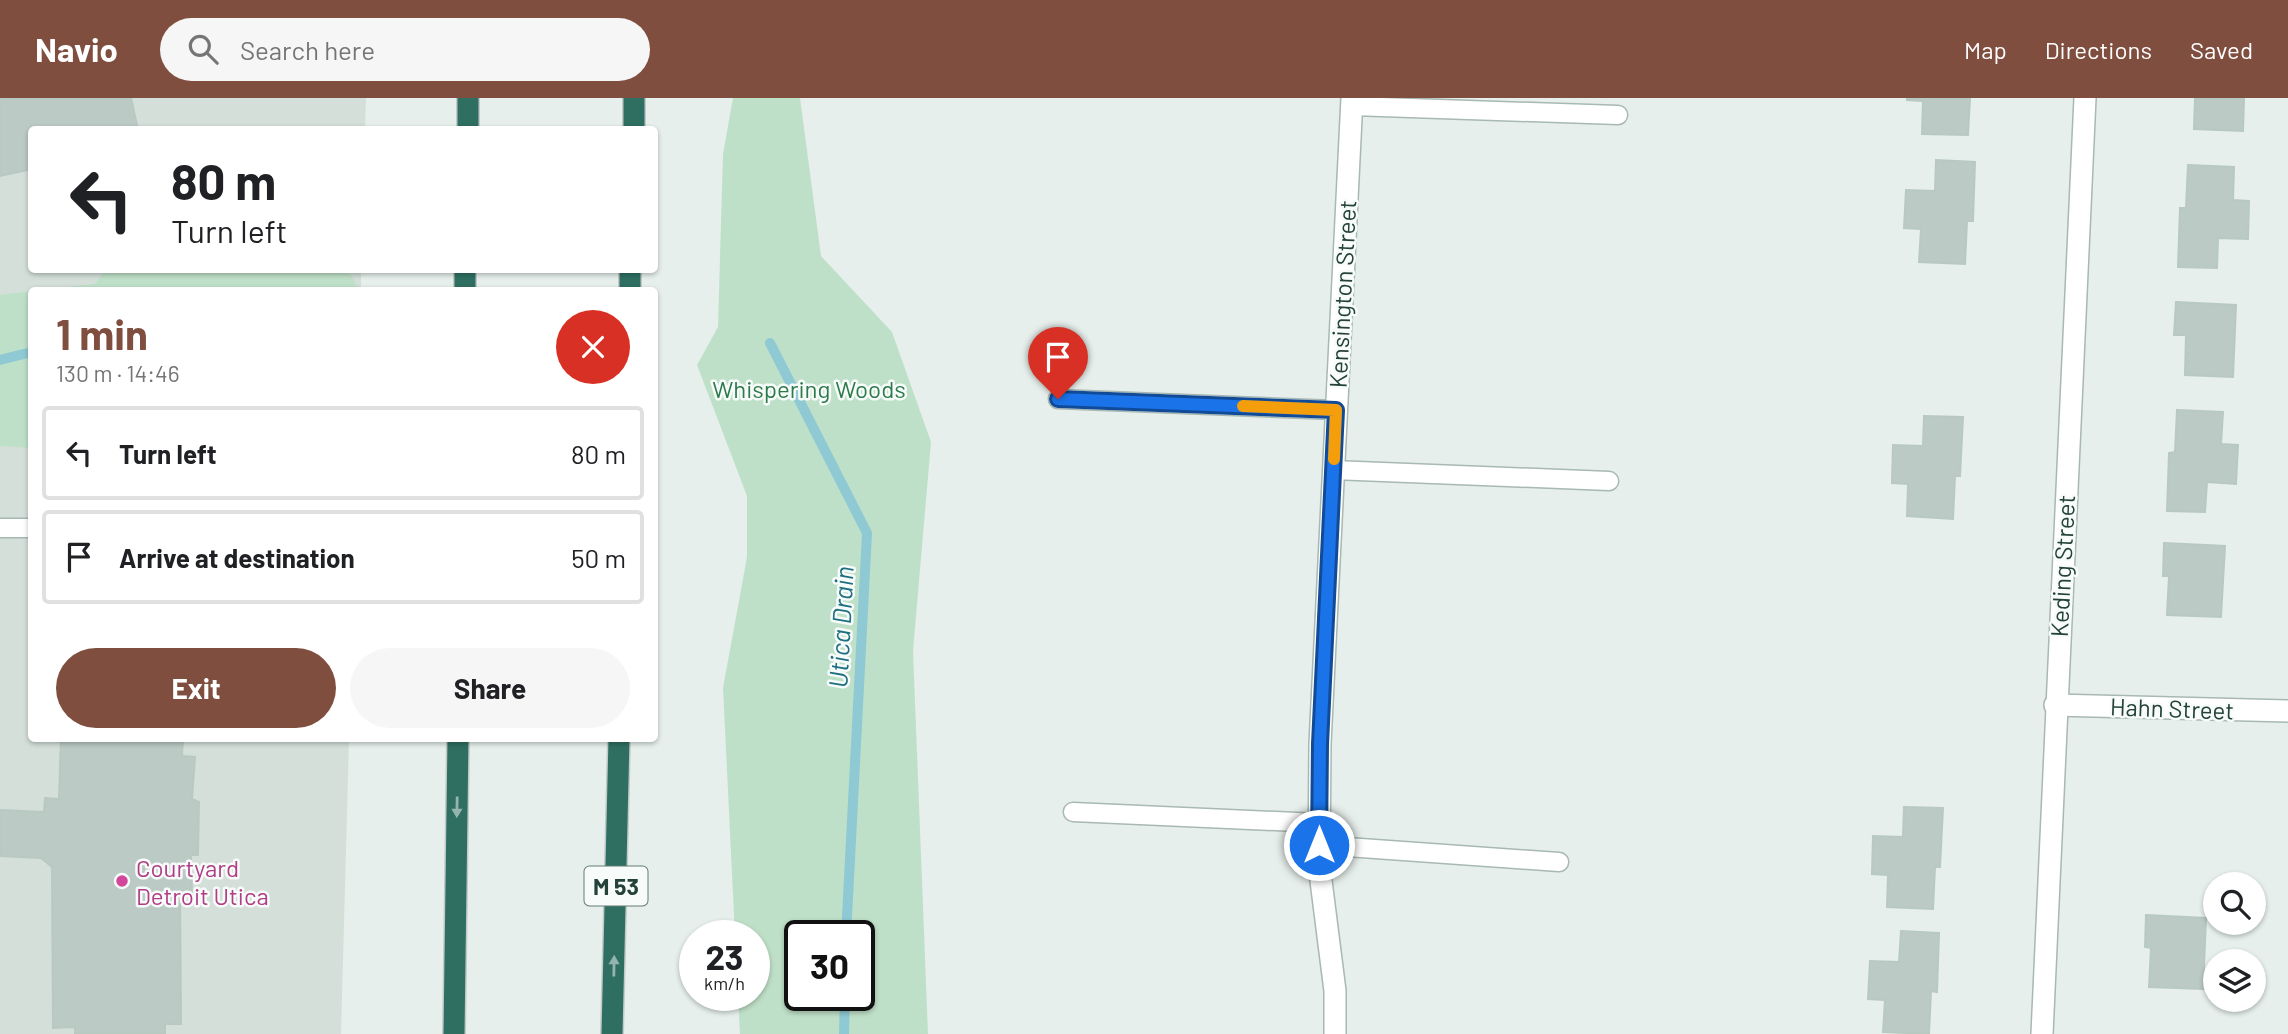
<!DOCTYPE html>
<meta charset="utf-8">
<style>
:root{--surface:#fff;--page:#f6f6f6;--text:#202124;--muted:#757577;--line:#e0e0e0;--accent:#7f4e3f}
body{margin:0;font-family:Barlow,sans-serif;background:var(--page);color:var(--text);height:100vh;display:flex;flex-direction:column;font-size:26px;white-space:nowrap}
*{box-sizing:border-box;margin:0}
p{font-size:23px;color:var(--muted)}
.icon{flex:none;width:38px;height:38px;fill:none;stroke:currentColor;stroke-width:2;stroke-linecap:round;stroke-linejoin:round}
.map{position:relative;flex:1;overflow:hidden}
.drawer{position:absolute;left:28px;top:189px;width:630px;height:455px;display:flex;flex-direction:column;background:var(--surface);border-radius:7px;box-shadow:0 2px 5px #0004}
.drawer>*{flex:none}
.top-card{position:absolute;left:28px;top:28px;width:630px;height:147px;border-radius:7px;box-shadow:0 2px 5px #0004;background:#fff;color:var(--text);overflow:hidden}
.controls{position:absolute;left:2203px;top:774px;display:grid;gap:14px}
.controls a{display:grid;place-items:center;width:63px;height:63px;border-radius:50%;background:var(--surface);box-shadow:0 2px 5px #0004;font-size:35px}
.speed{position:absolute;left:679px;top:822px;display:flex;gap:14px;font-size:35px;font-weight:700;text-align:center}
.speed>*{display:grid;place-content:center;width:91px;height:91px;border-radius:50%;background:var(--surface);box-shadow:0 2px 5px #0004;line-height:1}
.speed small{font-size:18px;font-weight:400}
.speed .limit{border:4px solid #111;border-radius:10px;background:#fff;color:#111}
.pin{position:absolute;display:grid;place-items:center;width:60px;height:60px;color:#fff;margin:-72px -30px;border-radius:50% 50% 50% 0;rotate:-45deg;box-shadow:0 0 7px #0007}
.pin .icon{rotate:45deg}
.me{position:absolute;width:77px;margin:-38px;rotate:0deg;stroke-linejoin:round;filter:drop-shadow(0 0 5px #0008)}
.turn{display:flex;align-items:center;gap:24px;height:147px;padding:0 28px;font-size:32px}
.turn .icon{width:91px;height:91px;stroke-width:2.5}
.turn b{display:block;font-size:49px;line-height:60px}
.round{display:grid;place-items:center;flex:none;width:74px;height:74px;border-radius:37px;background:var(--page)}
.overview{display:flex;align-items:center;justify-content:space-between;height:119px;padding:0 28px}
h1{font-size:42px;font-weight:700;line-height:52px;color:var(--accent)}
.button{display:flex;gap:14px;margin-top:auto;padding:14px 28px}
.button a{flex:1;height:80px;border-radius:42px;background:var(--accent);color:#fff;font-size:28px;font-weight:700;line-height:80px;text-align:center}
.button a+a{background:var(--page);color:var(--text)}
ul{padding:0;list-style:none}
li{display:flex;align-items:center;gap:21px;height:94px;margin:0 14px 10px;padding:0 14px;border:4px solid var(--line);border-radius:7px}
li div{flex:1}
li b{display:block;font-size:26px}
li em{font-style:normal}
header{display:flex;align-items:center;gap:42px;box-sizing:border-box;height:98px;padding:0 35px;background:var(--accent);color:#fff}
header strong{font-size:33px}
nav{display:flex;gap:38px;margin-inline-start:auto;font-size:24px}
.search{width:490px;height:63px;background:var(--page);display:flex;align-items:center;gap:18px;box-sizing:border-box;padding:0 24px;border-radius:38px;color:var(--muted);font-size:26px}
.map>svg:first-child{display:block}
</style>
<header>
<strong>Navio</strong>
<div class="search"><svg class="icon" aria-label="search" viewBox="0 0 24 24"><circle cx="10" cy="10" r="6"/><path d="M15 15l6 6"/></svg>Search here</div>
<nav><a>Map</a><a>Directions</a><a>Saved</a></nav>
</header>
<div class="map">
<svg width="2288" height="936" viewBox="0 0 2288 936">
<rect width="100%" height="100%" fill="#e6efeb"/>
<polygon fill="#d4dfda" points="0,0 366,0 365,31 32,32 32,172 361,172 361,192 32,192 32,640 349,641 341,936 0,936"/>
<g fill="#bfe0c8" fill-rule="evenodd">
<path d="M733 0H800L821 158 892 234 931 344 913 553 928 936H740L738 898H754V838H735L723 590 747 459V398L697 267 718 229 723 56ZM800 838H859V898H800Z"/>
<polygon points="105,172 348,172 359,192 35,192 95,186"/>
<polygon points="31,193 31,350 0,348 0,197"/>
</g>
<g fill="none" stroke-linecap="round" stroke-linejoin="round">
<g stroke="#8ec9d4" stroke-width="10">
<polyline points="770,245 867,435 846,838"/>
<polyline points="0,262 32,254"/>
<polyline points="844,936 845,898"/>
</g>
</g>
<g fill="#bbcac4" stroke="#b8c9c2" stroke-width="2">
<polygon points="0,0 131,0 138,32 32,32 32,71 0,78"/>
<polygon points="1907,0 1970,0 1968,37 1922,36 1923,3 1907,2"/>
<polygon points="2195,0 2244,0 2243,33 2194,31"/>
<polygon points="1936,62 1975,64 1973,123 1967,123 1965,166 1919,164 1921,131 1904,130 1906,92 1935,93"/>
<polygon points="2188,67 2234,69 2233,102 2249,103 2248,141 2218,140 2217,170 2178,169 2180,110 2186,110"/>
<polygon points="2176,204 2236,207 2233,279 2185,277 2186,237 2174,237"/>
<polygon points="2177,312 2223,314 2221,346 2238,347 2236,386 2207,384 2205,414 2167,413 2169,355 2175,354"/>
<polygon points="1924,318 1963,319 1960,378 1955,378 1953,421 1907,418 1908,386 1892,385 1893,347 1923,348"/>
<polygon points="2164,445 2225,448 2221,519 2167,517 2169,478 2163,478"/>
<polygon points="61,640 183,640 182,658 195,659 192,701 199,704 198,757 191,757 192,798 180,798 181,926 165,926 165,936 75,936 75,929 53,930 52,769 41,760 0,758 0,712 44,714 45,700 59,701"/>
<polygon points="1904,709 1943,710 1940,769 1935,769 1933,811 1887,809 1888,777 1872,776 1873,738 1903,739"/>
<polygon points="2146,817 2206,820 2203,891 2149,889 2151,850 2145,849"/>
<polygon points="1901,833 1939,835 1937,894 1931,893 1929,936 1883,934 1885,902 1868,901 1870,863 1899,864"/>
</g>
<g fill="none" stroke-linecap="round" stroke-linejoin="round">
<defs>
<g id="service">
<polyline points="1352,8 1618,17"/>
<polyline points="1058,301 1336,312"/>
<polyline points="1333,372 1609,383"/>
<polyline points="0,430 32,430"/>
<polyline points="1073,714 1319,725"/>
<polyline points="1319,747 1559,764"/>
</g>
<g id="minor">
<polyline points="2055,607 2288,613"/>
<polyline points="1335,936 1335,893 1319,767 1320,646 1352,0"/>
<polyline points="2042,936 2085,0"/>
</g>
<g id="motorway">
<polyline points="468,32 468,0"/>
<polyline points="634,32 634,0"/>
<polyline points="465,192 465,172"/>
<polyline points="630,192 630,172"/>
<polyline points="454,936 458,640"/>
<polyline points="612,936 619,640"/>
</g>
</defs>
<use href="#service" stroke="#a8b8b2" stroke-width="21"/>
<use href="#minor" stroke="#a8b8b2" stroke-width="24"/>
<use href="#motorway" stroke="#c2cac8" stroke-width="24"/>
<use href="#service" stroke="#fff" stroke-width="18"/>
<use href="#minor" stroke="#fff" stroke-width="21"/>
<use href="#motorway" stroke="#2f6f62" stroke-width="21"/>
</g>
<defs><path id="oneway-solid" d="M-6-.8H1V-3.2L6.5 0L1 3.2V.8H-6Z" transform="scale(1.75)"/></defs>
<g fill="#93b5ae">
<use href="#oneway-solid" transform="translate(457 709) rotate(91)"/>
<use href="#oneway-solid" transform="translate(614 868) rotate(-89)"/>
</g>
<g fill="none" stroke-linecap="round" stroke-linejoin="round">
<defs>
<polyline id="route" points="1058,301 1336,312 1320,646 1319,747"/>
</defs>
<use href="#route" stroke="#114b97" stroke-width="18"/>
<use href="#route" stroke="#1a73e8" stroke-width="12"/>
<polyline stroke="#f59e0b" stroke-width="12" points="1243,308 1336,312 1334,361"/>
</g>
<circle fill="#d1479c" stroke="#f7fbf9" stroke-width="2.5" cx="122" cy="783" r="7"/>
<g text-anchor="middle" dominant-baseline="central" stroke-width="5" stroke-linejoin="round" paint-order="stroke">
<rect fill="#f7fbf9" stroke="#637a73" stroke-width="2" x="584.5" y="768.5" width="63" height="39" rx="5"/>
<g font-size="23" font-weight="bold" fill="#24423a">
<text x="616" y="788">M 53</text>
</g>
<g font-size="24" fill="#24423a" stroke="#f7fbf9">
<text transform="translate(1342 196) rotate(-87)">Kensington Street</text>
<text transform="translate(2062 468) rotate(-87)">Keding Street</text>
<text transform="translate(2172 610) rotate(2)">Hahn Street</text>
</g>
<g font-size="24" fill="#2d7a4b" stroke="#f7fbf9">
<text x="809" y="290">Whispering Woods</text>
</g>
<g font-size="24" fill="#b23c85" stroke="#f7fbf9" text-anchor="start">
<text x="136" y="769">Courtyard<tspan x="136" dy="28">Detroit Utica</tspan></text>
</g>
<g font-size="26" font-style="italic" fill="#1c6f80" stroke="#f7fbf9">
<text transform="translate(840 529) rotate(-87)">Utica Drain</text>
</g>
</g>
</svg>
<div class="controls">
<a><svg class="icon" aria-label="search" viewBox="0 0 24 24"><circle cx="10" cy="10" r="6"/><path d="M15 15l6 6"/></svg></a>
<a><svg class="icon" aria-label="layers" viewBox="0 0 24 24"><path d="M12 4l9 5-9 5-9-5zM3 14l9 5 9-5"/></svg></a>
</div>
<div class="speed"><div>23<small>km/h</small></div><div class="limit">30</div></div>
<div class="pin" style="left:1058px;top:301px;background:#d93025"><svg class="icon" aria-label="arrive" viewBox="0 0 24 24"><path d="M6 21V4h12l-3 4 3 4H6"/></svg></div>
<svg class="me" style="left:1319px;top:747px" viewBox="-20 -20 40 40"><circle r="17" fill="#1a73e8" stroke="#fff" stroke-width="3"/><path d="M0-11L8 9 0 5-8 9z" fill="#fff"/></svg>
<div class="top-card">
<div class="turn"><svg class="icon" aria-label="left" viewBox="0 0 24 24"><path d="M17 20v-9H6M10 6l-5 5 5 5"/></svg><div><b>80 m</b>Turn left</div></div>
</div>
<section class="drawer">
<div class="overview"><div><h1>1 min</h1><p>130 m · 14:46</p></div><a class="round" style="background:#d93025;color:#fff"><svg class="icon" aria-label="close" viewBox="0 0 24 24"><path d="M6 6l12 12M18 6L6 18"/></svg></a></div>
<ul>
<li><svg class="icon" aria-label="left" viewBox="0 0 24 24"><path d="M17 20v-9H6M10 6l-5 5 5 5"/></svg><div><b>Turn left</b></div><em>80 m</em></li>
<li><svg class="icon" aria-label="arrive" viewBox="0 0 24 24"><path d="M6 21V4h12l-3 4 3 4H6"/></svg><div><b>Arrive at destination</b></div><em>50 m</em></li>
</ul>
<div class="button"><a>Exit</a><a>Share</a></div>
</section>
</div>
